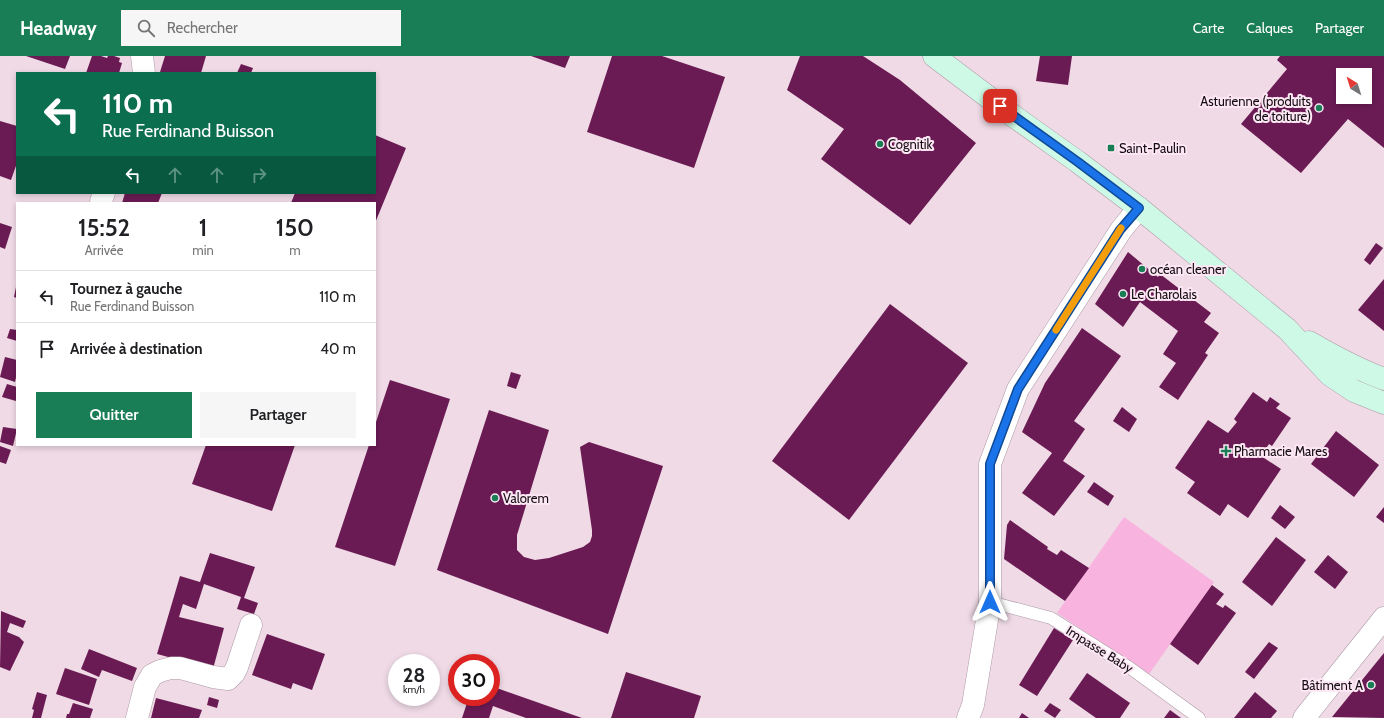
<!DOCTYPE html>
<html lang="fr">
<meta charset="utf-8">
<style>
:root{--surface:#fff;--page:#f6f6f6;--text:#202124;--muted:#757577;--line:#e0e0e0;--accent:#197d56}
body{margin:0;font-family:Cabin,sans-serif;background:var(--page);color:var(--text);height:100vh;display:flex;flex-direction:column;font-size:15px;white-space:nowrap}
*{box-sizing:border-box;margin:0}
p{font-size:13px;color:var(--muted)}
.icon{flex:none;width:22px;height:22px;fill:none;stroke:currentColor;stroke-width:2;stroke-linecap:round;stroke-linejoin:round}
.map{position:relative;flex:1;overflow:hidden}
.panel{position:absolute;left:16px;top:146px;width:360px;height:244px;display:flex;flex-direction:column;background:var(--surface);border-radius:0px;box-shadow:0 2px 6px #0003}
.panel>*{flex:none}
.hud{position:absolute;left:16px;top:16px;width:360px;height:122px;border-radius:0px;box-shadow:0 2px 6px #0003;background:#0b6e4f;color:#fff;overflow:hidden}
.needle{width:26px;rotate:322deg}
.buttons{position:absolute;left:1336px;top:12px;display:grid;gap:8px}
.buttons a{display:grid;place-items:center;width:36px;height:36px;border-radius:0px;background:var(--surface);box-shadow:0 2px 6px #0003;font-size:20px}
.speed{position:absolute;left:388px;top:598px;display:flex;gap:8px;font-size:20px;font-weight:700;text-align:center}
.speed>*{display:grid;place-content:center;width:52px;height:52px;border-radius:50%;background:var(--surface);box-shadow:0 2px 6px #0003;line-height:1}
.speed small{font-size:10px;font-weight:400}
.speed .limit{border:6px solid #d22;background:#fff;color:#111}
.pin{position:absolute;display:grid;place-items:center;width:34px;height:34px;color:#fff;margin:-17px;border-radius:8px;box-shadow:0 2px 6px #0006}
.me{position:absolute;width:44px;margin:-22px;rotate:0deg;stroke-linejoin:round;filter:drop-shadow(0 0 3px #0008)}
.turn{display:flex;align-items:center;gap:14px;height:84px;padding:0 20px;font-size:18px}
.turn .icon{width:52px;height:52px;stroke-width:2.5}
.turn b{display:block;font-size:28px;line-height:34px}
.lanes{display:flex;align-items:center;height:38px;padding:0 20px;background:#0003;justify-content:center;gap:20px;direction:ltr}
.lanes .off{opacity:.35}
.eta{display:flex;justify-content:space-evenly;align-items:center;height:68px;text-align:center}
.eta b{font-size:24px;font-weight:600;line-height:28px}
.action{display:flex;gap:8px;margin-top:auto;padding:8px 20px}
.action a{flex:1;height:46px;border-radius:0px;background:var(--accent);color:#fff;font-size:16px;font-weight:600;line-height:46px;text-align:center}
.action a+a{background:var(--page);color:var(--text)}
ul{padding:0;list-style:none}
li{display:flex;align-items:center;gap:12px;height:52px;padding:0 20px;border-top:1px solid var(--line)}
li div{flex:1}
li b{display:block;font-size:15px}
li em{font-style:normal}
header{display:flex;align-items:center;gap:24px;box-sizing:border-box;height:56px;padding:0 20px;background:var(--accent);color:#fff}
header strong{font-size:19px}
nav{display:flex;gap:22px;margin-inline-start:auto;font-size:14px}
.search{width:280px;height:36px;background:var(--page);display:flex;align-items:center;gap:10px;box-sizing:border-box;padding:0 14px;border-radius:0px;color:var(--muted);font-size:15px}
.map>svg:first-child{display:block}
</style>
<header>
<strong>Headway</strong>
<div class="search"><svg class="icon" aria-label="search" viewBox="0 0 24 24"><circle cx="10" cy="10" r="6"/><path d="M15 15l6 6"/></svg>Rechercher</div>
<nav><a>Carte</a><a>Calques</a><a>Partager</a></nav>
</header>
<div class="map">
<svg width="1384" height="662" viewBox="0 0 1384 662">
<rect width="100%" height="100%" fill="#efdae6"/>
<polygon fill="#f9b3df" points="1124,461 1214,526 1149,618 1057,557"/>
<g fill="#6b1b54" fill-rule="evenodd">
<polygon points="26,0 70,0 65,13"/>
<polygon points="92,0 101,0 107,2 108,0 114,0 120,2 119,6 122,7 119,17 86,17"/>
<polygon points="165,0 206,0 201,17 165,17 160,16"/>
<polygon points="531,0 570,0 565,12"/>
<polygon points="612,0 662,0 725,21 694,112 587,76"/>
<polygon points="800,0 863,0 900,24 976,87 910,169 821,103 844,73 787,34"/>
<polygon points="1040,0 1072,0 1068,29 1036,25"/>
<path d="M1280 0H1384V92L1348 63 1301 117 1241 68 1287 13 1277 4ZM1343 19H1365V41H1343Z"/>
<polygon points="241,8 253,12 251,17 237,17"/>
<polygon points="0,65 17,70 17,107 11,124 0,120"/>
<polygon points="375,79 406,92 375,167 375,147 291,147 295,137 375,137"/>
<polygon points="125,137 162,137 158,147 122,147"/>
<polygon points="0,167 12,171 5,193 0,191"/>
<polygon points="1376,187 1383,192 1370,209 1364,204"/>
<polygon points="1128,196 1158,221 1160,218 1211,257 1204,266 1219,277 1205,297 1208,299 1178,344 1159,331 1176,307 1163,298 1178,275 1140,246 1123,271 1095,248"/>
<polygon points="1384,223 1384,275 1358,254"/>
<polygon points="16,231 17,231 17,242 14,241"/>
<polygon points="890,248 968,307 849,464 772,405"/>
<polygon points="1082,272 1121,300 1074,365 1085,373 1063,405 1085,420 1054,460 1022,437 1052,397 1022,376 1045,327"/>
<polygon points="10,273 17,274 17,285 7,282"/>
<polygon points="5,301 17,304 17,317 15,326 0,321"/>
<polygon points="511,316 521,319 516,333 507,330"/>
<polygon points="390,324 450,343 395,510 335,491 369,389 375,389 375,369"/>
<polygon points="7,328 17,331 16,345 2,341"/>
<polygon points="1253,336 1267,346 1270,341 1280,348 1276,352 1291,362 1272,390 1269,388 1261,400 1281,413 1248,462 1228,448 1220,460 1187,437 1195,426 1175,412 1208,364 1228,377 1237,366 1234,363"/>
<polygon points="1122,351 1137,363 1129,376 1113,365"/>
<polygon points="489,354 549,374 517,479 517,494 524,501 535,504 549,502 583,491 590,486 592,480 592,474 580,391 589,386 663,410 608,578 437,514"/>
<polygon points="3,371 17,373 13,390 0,386"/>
<polygon points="1336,375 1379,409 1354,441 1311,408"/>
<polygon points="206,389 295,389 272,455 192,428"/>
<polygon points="0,390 11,394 6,408 0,406"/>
<polygon points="1094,426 1114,440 1108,450 1087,436"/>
<polygon points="1280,449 1295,461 1285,473 1271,462"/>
<polygon points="1384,451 1384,467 1376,461"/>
<polygon points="1010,464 1048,491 1047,493 1057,499 1061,494 1089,512 1065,545 1004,503 1007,469"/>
<polygon points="1276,481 1306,504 1272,550 1242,526"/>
<polygon points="210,497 255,511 244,542 258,547 254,558 237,553 241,541 204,528 196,553 183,548 179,561 224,572 213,613 157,598 180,520 200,526"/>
<polygon points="1328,499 1348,516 1335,533 1314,516"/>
<polygon points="1212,529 1224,538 1216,548 1223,552 1225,549 1236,557 1198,609 1170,588"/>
<polygon points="1,555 26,565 23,572 10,567 7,576 19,581 24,586 10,615 0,611"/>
<polygon points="1054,572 1073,584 1037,640 1019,629"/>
<polygon points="267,578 325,598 312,634 293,627 291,633 252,619"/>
<polygon points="1269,586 1278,592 1254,623 1245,616"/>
<polygon points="89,593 137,612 132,625 102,614 99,621 81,613"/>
<polygon points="1384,597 1384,662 1332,661"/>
<polygon points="65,612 97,623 89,649 56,638"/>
<polygon points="626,616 701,640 694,662 611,662"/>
<polygon points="1087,617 1130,647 1120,662 1096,662 1069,643"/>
<polygon points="491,630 582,662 526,662 493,650 489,662 462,662 469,641 491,641"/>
<polygon points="37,636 47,639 41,662 32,662 34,654 32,653"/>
<polygon points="1255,636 1277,655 1271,662 1234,662"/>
<polygon points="209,641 219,644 217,652 207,649"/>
<polygon points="156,642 202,654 199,662 151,662"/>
<polygon points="73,647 93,653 90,662 66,662 67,658 69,658"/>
<polygon points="1050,647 1061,654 1055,662 1044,655"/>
<polygon points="1170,654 1181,662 1164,662"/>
<polygon points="1022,657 1029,662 1019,662"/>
</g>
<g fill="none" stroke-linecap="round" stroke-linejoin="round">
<defs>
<polyline id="lane" points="990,546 1051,562 1130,612 1199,662"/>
<g id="street">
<polyline points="142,0 144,17"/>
<polyline points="101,145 104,137"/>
<polyline points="137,662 145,631 152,619 160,615 171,612 180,612 213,621 228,623 234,617 237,611 251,569"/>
<polyline points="968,662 973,649 990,546 990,408 1018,333 1121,174 1139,152"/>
<polyline points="1304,662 1384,562"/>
</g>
<g id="secondary">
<polyline points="934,0 1012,59 1078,106 1139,152 1287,273 1330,319 1354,335 1384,347"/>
<path d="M1309 286C1333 300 1357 313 1384 323"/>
</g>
</defs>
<use href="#lane" stroke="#ad99a5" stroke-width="13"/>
<use href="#street" stroke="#ad99a5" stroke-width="23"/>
<use href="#secondary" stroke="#ad99a5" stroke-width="23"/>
<use href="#lane" stroke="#fff" stroke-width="12"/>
<use href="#street" stroke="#fff" stroke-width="22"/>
<use href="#secondary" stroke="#cef9e6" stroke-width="22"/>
</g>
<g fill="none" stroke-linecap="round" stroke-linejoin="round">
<defs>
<polyline id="route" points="990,546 990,408 1018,333 1120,174 1139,152 1078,106 1000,50"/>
</defs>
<use href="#route" stroke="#114b97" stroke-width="10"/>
<use href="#route" stroke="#1a73e8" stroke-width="7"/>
<polyline stroke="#f59e0b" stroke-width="7" points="1056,274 1121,172"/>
</g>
<g fill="#197d56" stroke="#fde7f4" stroke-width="1.5">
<circle cx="1319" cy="52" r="4"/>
<circle cx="880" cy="88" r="4"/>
<rect x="1107" y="88" width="8" height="8" rx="2"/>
<circle cx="1142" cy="213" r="4"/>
<circle cx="1123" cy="238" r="4"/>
<path d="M1224 389h4v4h4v4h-4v4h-4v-4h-4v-4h4z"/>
<circle cx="495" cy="442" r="4"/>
<circle cx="1371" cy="629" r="4"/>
</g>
<g text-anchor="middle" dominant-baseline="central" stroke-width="4" stroke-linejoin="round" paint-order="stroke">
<g font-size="13" fill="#130c10" stroke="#fde7f4" text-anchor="start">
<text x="1311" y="45" text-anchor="end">Asturienne (produits<tspan x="1311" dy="15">de toiture)</tspan></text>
<text x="888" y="88">Cognitik</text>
<text x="1119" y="92">Saint-Paulin</text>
<text x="1150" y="213">océan cleaner</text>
<text x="1131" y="238">Le Charolais</text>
<text x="1234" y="395">Pharmacie Mares</text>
<text x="503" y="442">Valorem</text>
<text x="1363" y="629" text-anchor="end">Bâtiment A</text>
</g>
<g font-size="13" fill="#130c10" stroke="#fde7f4">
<text transform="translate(1100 593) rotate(32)">Impasse Baby</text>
</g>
</g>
</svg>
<div class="buttons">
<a><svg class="needle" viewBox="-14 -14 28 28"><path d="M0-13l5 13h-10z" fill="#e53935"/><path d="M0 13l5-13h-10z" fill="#757577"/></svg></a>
</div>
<div class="speed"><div>28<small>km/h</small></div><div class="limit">30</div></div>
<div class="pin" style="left:1000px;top:50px;background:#d93025"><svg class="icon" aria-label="arrive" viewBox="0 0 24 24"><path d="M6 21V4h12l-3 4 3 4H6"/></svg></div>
<svg class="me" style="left:990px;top:546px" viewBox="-20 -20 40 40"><path d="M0-17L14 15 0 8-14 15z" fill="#1a73e8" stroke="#fff" stroke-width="4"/></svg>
<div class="hud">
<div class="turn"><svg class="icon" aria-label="left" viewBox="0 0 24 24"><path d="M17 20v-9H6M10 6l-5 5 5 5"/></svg><div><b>110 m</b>Rue Ferdinand Buisson</div></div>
<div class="lanes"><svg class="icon" aria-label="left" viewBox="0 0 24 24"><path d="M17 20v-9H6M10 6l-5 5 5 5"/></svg><svg class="icon off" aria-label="ahead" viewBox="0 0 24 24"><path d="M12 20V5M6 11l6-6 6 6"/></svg><svg class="icon off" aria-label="ahead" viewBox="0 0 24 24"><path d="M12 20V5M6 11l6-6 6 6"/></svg><svg class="icon off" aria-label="right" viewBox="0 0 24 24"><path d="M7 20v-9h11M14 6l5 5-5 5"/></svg></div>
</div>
<section class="panel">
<div class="eta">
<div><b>15:52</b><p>Arrivée</p></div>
<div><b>1</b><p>min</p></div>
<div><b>150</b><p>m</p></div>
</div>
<ul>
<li><svg class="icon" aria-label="left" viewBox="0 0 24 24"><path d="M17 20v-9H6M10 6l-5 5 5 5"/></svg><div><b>Tournez à gauche</b><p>Rue Ferdinand Buisson</p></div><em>110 m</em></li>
<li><svg class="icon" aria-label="arrive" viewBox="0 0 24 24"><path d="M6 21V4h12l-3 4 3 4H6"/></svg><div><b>Arrivée à destination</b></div><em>40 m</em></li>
</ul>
<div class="action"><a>Quitter</a><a>Partager</a></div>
</section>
</div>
